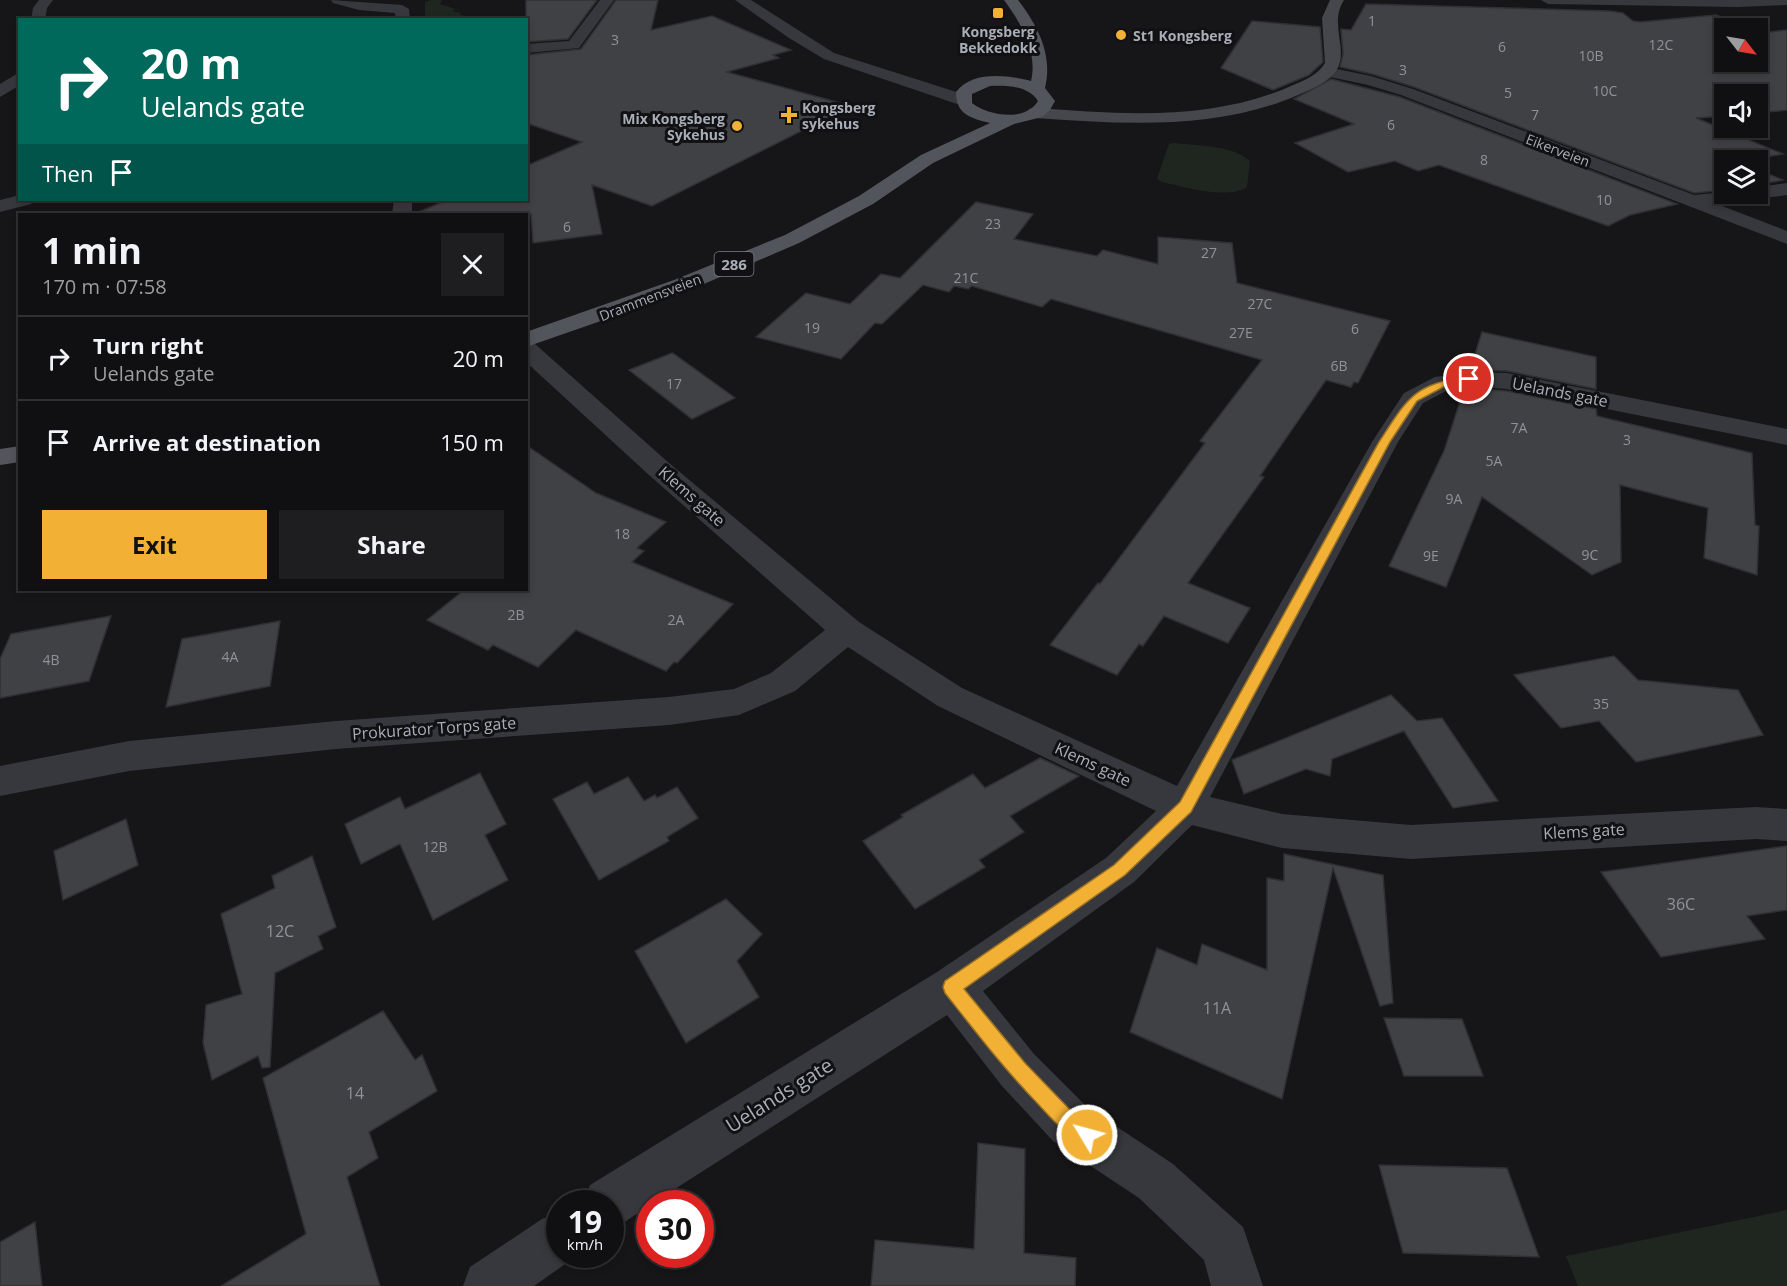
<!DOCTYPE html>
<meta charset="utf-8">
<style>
:root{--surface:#101012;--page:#1e1e20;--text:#f1f3f6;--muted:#9c9d9f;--line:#303032;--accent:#f2b134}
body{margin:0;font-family:"Open Sans",sans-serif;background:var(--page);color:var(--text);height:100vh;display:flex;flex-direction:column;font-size:22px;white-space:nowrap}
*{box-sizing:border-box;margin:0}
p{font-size:20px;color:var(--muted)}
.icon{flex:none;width:33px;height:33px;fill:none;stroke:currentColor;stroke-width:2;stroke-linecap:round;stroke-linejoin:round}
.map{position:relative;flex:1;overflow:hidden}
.side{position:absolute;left:18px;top:213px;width:510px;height:378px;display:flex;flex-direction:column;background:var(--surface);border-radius:0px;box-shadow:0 3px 9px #0003,0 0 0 2px var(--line)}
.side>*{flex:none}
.banner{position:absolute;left:18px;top:18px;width:510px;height:183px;border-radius:0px;box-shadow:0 3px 9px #0003,0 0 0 2px var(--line);background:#00695c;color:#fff;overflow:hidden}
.needle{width:39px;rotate:121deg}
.fabs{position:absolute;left:1714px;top:18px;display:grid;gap:12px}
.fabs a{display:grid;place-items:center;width:54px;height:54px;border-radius:0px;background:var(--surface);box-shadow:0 3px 9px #0003,0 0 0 2px var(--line);font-size:30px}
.speed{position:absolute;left:546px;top:1190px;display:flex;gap:12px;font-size:30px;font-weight:700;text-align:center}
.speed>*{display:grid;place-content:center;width:78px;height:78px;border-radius:50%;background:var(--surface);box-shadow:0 3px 9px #0003,0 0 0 2px var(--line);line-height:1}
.speed small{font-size:15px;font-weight:400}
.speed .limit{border:9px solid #d22;background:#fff;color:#111}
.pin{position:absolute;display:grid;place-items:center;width:51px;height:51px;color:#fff;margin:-26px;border:3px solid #fff;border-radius:50%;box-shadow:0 2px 6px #0007}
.me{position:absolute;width:66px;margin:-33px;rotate:307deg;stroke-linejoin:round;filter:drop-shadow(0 0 4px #0008)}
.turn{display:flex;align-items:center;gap:21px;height:126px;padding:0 24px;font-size:27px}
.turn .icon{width:78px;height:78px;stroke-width:2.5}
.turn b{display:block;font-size:42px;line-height:51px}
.then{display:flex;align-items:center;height:57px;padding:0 24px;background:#0003;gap:12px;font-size:22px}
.round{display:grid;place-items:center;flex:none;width:63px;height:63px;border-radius:0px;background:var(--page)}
.summary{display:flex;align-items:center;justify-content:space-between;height:102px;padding:0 24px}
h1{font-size:36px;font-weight:700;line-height:45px}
.primary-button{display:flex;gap:12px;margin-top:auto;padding:12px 24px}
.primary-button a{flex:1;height:69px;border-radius:0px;background:var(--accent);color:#111;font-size:24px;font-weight:700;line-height:69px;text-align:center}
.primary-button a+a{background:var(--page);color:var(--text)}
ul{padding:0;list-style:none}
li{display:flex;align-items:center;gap:18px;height:84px;padding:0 24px;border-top:2px solid var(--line)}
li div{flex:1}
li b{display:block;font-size:22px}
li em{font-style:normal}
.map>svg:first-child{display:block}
</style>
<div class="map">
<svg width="1787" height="1286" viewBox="0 0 1787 1286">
<rect width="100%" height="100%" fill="#161618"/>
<g fill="#1e261f">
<polygon points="431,0 442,0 440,4 456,9 452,11 461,13 460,15 485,19 425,19 425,2"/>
<path d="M1175 143C1199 146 1232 145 1250 161L1247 187C1230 200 1183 187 1162 182L1157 179 1169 144Z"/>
<polygon points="1787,1210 1787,1286 1578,1286 1566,1256"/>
</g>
<g fill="#404145" stroke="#303034" stroke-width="1.5">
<polygon points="526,0 597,0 568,39 526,42"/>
<polygon points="616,0 658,0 651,30 712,16 791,50 773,55 779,58 727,72 851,106 652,206 592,185 602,234 533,243 531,214 414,214 447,200 526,200 526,166 582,142 526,123 526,55 581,49"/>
<polygon points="1366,4 1610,11 1623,13 1633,21 1640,22 1716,15 1753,28 1725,28 1725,62 1758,62 1758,30 1770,32 1787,30 1787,110 1758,113 1758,94 1725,94 1725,116 1696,118 1783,154 1748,160 1725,160 1725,190 1694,193 1414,87 1372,74 1340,67 1343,54 1341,29 1351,30"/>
<polygon points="1252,21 1320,27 1323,62 1309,75 1273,90 1221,68"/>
<polygon points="1331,79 1400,97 1677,204 1630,215 1608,226 1439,165 1418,171 1395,161 1348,172 1295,143 1354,124 1294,99"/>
<polygon points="1758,170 1783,180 1758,185"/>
<polygon points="976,202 1033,214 1014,239 1097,256 1103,250 1158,264 1158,237 1232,243 1237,283 1390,321 1358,383 1354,382 1351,387 1326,380 1260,476 1264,477 1188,583 1250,608 1228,643 1164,616 1143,646 1139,644 1117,675 1050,645 1098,583 1100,584 1205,443 1200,441 1262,360 1051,299 1042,307 972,286 968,289 954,286 949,292 923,285 882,324 875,323 841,359 756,337 806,293 850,304 881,274 900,278"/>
<polygon points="1482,332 1596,357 1596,389 1507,371 1470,370"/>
<polygon points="672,353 674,354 735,398 692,419 629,370"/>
<polygon points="1469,388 1507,391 1596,409 1597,416 1752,453 1755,525 1759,526 1757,575 1704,558 1708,508 1620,485 1621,562 1592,575 1482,497 1446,587 1389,566 1444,451 1464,389"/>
<polygon points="526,445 596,493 666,522 637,548 644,551 632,562 733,604 677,663 674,662 666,671 576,630 538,667 493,645 488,650 427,620 464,590 526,590"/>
<polygon points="111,616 89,681 0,698 0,659 11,634"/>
<polygon points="280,621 270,686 166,707 182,639"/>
<polygon points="1614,656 1638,680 1738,690 1763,735 1636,762 1599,721 1561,728 1514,675"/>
<polygon points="1391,695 1417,721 1442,718 1498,801 1453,808 1404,731 1332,759 1330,776 1306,769 1244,794 1232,760"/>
<polygon points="1040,758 1079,776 1010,816 1024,832 979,860 985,867 915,909 863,841 903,817 901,815 973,774 985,788"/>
<polygon points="480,773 506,824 485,835 508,880 433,920 400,844 361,864 345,824 400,797 405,809"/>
<polygon points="628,777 644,801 655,795 657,798 677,787 698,818 667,837 669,841 599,880 553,799 587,782 594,794"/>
<polygon points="126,819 138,865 63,900 54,851"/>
<polygon points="1787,846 1787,910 1747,916 1765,939 1661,957 1601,872"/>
<polygon points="1284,854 1383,875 1393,1003 1380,1006 1333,868 1282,1099 1130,1032 1157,948 1197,965 1202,944 1267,970 1267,878 1284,881"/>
<polygon points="312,856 336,927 318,936 323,949 275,973 270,1067 262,1068 258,1056 212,1080 203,1043 206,1005 242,994 221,914 275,888 272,876"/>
<polygon points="726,899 762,934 737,961 759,997 686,1043 635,951"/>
<polygon points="383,1011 415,1060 422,1055 437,1091 369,1132 378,1158 347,1177 380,1286 221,1286 306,1234 263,1078"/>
<polygon points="1384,1018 1462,1019 1483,1076 1404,1076"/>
<polygon points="978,1143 1025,1149 1024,1253 1076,1258 1075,1286 871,1286 875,1240 974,1249"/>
<polygon points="1379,1165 1507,1168 1539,1257 1403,1253"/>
<polygon points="35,1222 42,1286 0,1286 0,1242"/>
</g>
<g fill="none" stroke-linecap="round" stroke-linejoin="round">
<g fill="#37383d" fill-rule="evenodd">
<polygon points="39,0 53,0 47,8 45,20 31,20 33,8"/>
<polygon points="331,0 402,5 409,9 410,20 396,20 395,13 359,10 333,3"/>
<polygon points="600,0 614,0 579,48 526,53 526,44 569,41"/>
<polygon points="735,0 751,0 834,53 969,96 971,100 969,104 957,104 824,59 789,38"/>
<polygon points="1541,0 1787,0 1787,5 1738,7 1548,4"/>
<polygon points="1327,67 1371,76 1413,89 1694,195 1725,192 1725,194 1758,194 1758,187 1787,183 1787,195 1717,204 1787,231 1787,244 1401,95 1368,85 1321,75 1319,72 1321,69"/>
<polygon points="20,72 20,85 0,97 0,84"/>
<polygon points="20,195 20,200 34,200 31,204 0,212 0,200"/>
<polygon points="394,200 412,200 412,214 392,214"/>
<polygon points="526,342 535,344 669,463 859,622 962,688 1177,786 1372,442 1404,393 1435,377 1469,372 1507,373 1787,429 1787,445 1507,389 1469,386 1450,389 1423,403 1398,442 1210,797 1282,814 1411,825 1756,807 1787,809 1787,841 1756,839 1411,859 1282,848 1192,825 1134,882 983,991 1034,1054 1087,1107 1173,1164 1243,1227 1263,1286 1211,1286 1204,1260 1139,1198 1053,1141 1002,1086 947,1015 653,1203 650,1203 650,1205 626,1221 610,1227 610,1203 583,1203 590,1185 937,972 1106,858 1156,811 938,706 848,647 795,691 739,715 669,725 336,749 129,771 0,796 0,766 129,741 336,721 669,697 734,689 771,673 825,630 649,475 526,362"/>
<polygon points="560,1212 560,1254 578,1255 534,1286 463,1286 470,1267 542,1219"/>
</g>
<path fill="#45474d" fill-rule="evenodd" d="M1330 0H1344C1328 25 1350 50 1336 71 1328 83 1311 89 1298 95 1215 131 1123 124 1035 118L1029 117 1027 113 1029 109 1035 108C1121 114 1210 122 1291 86 1303 81 1318 75 1325 63L1322 18Z"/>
<g fill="#53555c" fill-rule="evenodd">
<path d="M1004 0H1018C1038 26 1053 55 1045 88L1055 101 1050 110 1042 117 1014 124 933 163 873 204 799 243 690 290 526 347V332L674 280 785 235 859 196 921 155 990 123C970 118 956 114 956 92 972 70 1008 75 1031 81 1038 52 1021 23 1004 0ZM990 86C1007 85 1029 86 1038 101 1026 122 988 116 972 103V94Z"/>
<polygon points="20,446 20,462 0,465 0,449"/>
</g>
</g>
<path fill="#f2b134" stroke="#9d7322" stroke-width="1.5" d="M1469 376 1474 379 1472 381 1447 385 1417 401 1390 442 1191 812 1125 875 964 989 1025 1063 1077 1117 1094 1128 1097 1135 1094 1142 1087 1145C1067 1137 1053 1120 1038 1104 1004 1069 975 1031 945 993L943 987 945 981 1114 865 1180 802 1379 442C1408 398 1413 384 1469 376Z"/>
<g fill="#f2b134" stroke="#111113" stroke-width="2">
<rect x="992" y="7" width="12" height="12" rx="3"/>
<circle cx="1121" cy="35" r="6"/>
<path d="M786 106h6v6h6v6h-6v6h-6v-6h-6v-6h6z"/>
<circle cx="737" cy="126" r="6"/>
</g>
<g text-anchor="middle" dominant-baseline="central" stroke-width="6" stroke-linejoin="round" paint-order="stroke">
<g font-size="14" fill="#8e929b">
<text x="1372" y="20">1</text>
<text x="615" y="39">3</text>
<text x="1661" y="44">12C</text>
<text x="1502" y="46">6</text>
<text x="1591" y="55">10B</text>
<text x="1403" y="69">3</text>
<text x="1605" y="90">10C</text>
<text x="1508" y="92">5</text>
<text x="1535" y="114">7</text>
<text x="1391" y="124">6</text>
<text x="1484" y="159">8</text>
<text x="1604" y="199">10</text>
<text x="993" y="223">23</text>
<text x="567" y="226">6</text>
<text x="1209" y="252">27</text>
<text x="966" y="277">21C</text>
<text x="1260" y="303">27C</text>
<text x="812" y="327">19</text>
<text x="1355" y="328">6</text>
<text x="1241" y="332">27E</text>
<text x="1339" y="365">6B</text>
<text x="674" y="383">17</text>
<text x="1519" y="427">7A</text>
<text x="1627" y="439">3</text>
<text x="1494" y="460">5A</text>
<text x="1454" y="498">9A</text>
<text x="622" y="533">18</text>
<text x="1590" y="554">9C</text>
<text x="1431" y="555">9E</text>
<text x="516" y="614">2B</text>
<text x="676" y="619">2A</text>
<text x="230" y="656">4A</text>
<text x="51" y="659">4B</text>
<text x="1601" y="703">35</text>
<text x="435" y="846">12B</text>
</g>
<g font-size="14" font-weight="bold" fill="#a8adb8" stroke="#111113" text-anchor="start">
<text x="998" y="31" text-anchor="middle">Kongsberg<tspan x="998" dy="16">Bekkedokk</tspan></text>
<text x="1133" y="35">St1 Kongsberg</text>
<text x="802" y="107">Kongsberg<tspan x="802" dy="16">sykehus</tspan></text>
<text x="725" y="118" text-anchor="end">Mix Kongsberg<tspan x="725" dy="16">Sykehus</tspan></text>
</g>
<g font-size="14" fill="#a8adb8" stroke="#111113">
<text transform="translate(1558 150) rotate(21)">Eikerveien</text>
<text transform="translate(650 297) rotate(-21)">Drammensveien</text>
</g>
<rect fill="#111113" stroke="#7b7e86" stroke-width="1.5" x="714.5" y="252" width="39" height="24" rx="4.5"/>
<g font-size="15" font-weight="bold" fill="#a8adb8">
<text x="734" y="264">286</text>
</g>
<g font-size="16" fill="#a8adb8" stroke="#111113">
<text transform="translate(1560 392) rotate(11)">Uelands gate</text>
<text transform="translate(692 496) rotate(41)">Klems gate</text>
<text transform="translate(434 728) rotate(-4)">Prokurator Torps gate</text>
<text transform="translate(1093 764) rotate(25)">Klems gate</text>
<text transform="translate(1584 831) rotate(-3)">Klems gate</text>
</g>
<g font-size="16" fill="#8e929b">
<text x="1681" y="904">36C</text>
<text x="280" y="931">12C</text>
<text x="1217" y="1008">11A</text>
<text x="355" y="1093">14</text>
</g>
<g font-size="20" fill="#a8adb8" stroke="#111113">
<text transform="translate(779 1095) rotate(-32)">Uelands gate</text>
</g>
</g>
</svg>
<div class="fabs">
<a><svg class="needle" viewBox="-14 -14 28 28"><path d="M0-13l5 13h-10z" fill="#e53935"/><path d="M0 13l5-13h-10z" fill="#9c9d9f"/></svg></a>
<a><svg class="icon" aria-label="sound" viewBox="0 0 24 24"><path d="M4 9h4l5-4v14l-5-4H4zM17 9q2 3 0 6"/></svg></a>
<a><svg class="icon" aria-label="layers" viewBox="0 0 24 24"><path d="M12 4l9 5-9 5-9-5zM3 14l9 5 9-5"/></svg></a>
</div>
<div class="speed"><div>19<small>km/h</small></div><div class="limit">30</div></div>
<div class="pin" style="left:1469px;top:379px;background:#d93025"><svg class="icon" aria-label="arrive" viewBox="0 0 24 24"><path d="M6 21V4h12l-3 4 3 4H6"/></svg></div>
<svg class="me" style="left:1087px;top:1135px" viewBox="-20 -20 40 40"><circle r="17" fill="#f2b134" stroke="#fff" stroke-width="3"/><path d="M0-11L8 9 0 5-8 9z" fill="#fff"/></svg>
<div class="banner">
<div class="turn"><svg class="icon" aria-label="right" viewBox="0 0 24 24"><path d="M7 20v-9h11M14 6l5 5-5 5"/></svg><div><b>20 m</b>Uelands gate</div></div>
<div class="then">Then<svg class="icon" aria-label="arrive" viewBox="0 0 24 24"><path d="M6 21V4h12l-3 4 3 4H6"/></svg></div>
</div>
<section class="side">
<div class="summary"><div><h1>1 min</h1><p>170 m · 07:58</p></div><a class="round"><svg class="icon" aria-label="close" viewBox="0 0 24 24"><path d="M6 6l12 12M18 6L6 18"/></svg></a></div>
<ul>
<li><svg class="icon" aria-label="right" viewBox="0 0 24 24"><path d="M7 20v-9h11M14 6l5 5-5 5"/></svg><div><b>Turn right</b><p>Uelands gate</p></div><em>20 m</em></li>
<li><svg class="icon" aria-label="arrive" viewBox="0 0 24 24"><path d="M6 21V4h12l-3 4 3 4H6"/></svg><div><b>Arrive at destination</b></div><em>150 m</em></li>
</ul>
<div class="primary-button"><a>Exit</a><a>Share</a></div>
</section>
</div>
